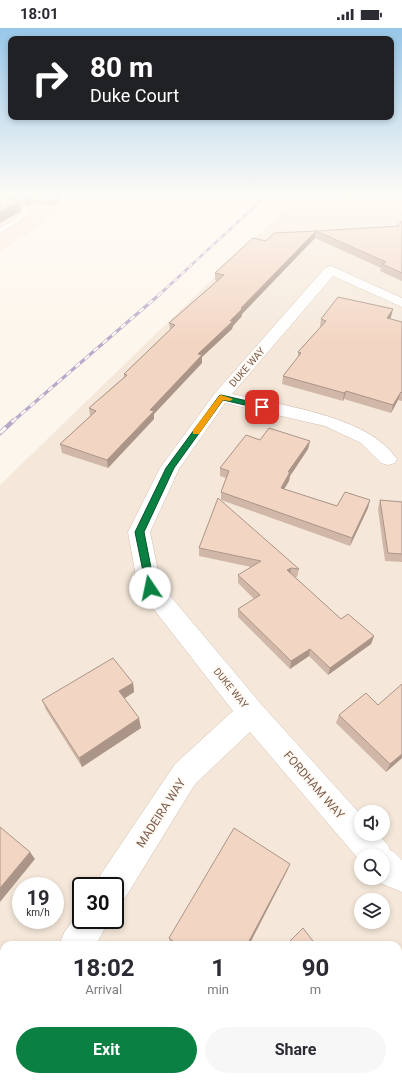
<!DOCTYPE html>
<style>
:root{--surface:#fff;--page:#f7f7f7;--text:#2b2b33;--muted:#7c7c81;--accent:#0b8043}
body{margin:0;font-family:Roboto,sans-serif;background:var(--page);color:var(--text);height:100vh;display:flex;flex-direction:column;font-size:15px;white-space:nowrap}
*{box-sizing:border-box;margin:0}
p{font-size:13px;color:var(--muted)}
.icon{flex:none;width:22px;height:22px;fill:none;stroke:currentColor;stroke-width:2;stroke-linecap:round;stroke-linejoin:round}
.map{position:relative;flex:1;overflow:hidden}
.drawer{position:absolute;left:0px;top:913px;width:402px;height:140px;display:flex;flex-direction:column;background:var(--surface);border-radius:12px 12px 0 0;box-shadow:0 2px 6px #0003}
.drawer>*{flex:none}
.hud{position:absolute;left:8px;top:8px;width:386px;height:84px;border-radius:8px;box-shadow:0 2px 6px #0003;background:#202124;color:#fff;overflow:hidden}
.controls{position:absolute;left:354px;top:777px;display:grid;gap:8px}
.controls a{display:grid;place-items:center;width:36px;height:36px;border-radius:50%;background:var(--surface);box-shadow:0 2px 6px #0003;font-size:20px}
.speed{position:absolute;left:12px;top:849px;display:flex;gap:8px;font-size:20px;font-weight:700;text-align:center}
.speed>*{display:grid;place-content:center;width:52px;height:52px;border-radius:50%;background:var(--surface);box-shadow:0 2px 6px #0003;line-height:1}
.speed small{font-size:10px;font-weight:400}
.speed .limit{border:2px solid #111;border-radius:6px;background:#fff;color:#111}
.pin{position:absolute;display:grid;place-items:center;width:34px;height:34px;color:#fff;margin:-17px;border-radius:8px;box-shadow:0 2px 6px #0006}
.me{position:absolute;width:44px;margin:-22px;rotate:349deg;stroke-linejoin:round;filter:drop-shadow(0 0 3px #0008)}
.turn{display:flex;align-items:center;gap:14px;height:84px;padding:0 16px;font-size:18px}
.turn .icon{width:52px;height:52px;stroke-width:2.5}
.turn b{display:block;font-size:28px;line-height:34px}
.eta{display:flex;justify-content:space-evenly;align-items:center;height:68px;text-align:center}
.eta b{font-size:24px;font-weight:700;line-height:28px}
.button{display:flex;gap:8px;margin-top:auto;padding:8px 16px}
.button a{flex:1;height:46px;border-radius:24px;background:var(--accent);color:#fff;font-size:16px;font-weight:700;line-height:46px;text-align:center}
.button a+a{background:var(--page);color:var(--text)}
.status{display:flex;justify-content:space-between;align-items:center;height:28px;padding:0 20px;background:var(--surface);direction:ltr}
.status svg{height:11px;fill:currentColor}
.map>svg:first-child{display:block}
</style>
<div class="status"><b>18:01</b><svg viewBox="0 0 49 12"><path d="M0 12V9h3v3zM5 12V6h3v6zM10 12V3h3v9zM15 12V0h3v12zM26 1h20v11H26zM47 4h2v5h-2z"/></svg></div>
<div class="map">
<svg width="402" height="1053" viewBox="0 0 402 1053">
<rect width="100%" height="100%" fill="#fdf6ec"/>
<path fill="#f5e8da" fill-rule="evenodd" d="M300 167H402V1053H0V457L291 175ZM361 784H383V806H361ZM361 828H383V850H361ZM21 858H55V892H21ZM81 858H115V892H81ZM361 872H383V894H361ZM4 917H398V1049H4Z"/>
<polygon fill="#fde8e0" points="0,167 85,167 0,224"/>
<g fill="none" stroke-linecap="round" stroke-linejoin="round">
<defs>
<polygon id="lane" points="0,174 27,179 29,184 17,195 0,205 0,200 13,193 23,184 22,181 0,178"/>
<g id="street">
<polygon points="394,167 402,167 402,175 394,172 393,170"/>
<path d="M331 238 402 270V279L333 248 232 366C280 377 369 388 397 431L395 435 388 437 381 435 361 415 325 398 225 375 179 441 150 504 161 557 261 676 361 787V806H378L388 817 390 822 394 824 402 832V864L380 855 375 850H383V828H361V834L250 704 195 756 125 870 115 873V858H97L101 846 175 736 233 683 142 566 138 560 128 504 160 440 215 365 326 239Z"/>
<polygon points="81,880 81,892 109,892 96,917 59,917 64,905"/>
<polygon points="4,1010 4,1049 12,1049 0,1053 0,1012"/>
</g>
</defs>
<use href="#lane" stroke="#d1beb0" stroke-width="1"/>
<use href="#street" stroke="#d1beb0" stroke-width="1"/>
<use href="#lane" fill="#fff" fill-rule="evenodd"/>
<use href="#street" fill="#fff" fill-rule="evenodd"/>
<defs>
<polyline id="rail-far2" points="159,267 267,167"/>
<polyline id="rail-far1" points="12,394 160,266"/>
<polyline id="rail" points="0,405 13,393"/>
</defs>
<use href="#rail-far2" stroke="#b9a8c9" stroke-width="2.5"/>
<use href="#rail-far1" stroke="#b9a8c9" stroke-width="3"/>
<use href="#rail" stroke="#b9a8c9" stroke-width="4.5"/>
<use href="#rail-far2" stroke="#fffaf3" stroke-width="1.5" stroke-dasharray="5" stroke-linecap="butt"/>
<use href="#rail-far1" stroke="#fffaf3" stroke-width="2" stroke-dasharray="6" stroke-linecap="butt"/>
<use href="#rail" stroke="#fffaf3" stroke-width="3" stroke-dasharray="8" stroke-linecap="butt"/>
</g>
<g fill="#d1b7a8">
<polygon points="0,167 63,167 54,178 32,176 28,178 20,177 21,183 0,195"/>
<polygon points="338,167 359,167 356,171"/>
<polygon points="402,193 402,253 380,243 381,240 315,210 316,203 397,198"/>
<polygon points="316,203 315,210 242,286 242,288 233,298 232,301 202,329 202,335 154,386 154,391 108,440 62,425 60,416 90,388 89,380 124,349 124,346 170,302 169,295 217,253 215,252 215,245 266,213"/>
<polygon points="391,289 389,291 402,294 402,373 398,372 391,385 344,371 343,373 282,356 283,348 298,329 298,324 321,299 320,299 321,291"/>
<polygon points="260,412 310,413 308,421 290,448 289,453 284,461 337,478 368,480 350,518 221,472 221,464 226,450 220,448 220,440"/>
<polygon points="380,472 402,474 402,534 385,533 378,481"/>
<polygon points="199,520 299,541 297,549 295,549 341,591 374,608 371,616 328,647 309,628 290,641 238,589 238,581 254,571 238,555 238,547 251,539 199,528"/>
<polygon points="133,655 134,664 124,671 141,700 82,739 46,682 42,672"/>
<polygon points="339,687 402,730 386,744 336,695"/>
<polygon points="287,843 249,917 172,917 170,915 169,910"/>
<polygon points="246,1049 323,1049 319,1053 248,1053"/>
<polygon points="377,1049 398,1049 402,1053 377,1053"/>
</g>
<g fill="#aa9588">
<polygon points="29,167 30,167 32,176 28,178 26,169"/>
<polygon points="54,167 63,167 54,178 53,169"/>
<polygon points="19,173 21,183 0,195 0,184"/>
<polygon points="316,203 315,210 242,286 242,288 233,298 232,301 202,329 202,335 154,386 154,391 108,440 107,432 198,326 230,293 241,280"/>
<polygon points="393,281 391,289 385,298 387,290"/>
<polygon points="346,363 344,371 343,373 344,365"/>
<polygon points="401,364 398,372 391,385 393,377"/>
<polygon points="310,413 308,421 290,448 289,453 280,468 281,460 288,444"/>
<polygon points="370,472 368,480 350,518 352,510"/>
<polygon points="291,540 290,548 287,542"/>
<polygon points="374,608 371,616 328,647 330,640"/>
<polygon points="310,621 309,628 290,641 291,633"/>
<polygon points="133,655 134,664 120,673 119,663"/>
<polygon points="139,690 141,700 82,739 79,730"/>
<polygon points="402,726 402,730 386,744 390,736"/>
<polygon points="30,824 35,831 0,874 0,860"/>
<polygon points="290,836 287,843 249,917 247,917"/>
<polygon points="126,1049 128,1049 131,1053 129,1053"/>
</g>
<g fill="#f3d5c3" stroke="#aa9588">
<polygon points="19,167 29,167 26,169"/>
<polygon points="38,167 54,167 53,169"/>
<polygon points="0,170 19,173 0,184"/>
<polygon points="402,193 402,245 382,236 386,234 316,203 399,198 397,198"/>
<polygon points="316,203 241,280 242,281 230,293 233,293 198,326 202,327 150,382 154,383 107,432 60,416 96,383 89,380 127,347 124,346 175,297 169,295 224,247 215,245 253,210 266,213 274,205"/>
<polygon points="338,269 393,281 387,290 402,294 402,365 401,364 393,377 346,363 344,365 283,348 301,325 298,324 326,293 321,291"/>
<polygon points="269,400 310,413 288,444 290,444 281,460 337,478 345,464 370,472 352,510 221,464 229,443 220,440 246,407 260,412"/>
<polygon points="218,470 299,541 291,540 287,542 341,591 348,586 374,608 330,640 310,621 291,633 238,581 260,567 238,547 261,533 199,520"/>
<polygon points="380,472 402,474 402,526 388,525"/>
<polygon points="113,630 133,655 119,663 139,690 79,730 42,672"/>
<polygon points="402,656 402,726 390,736 339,687 366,665 378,677"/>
<polygon points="0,799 30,824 0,860"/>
<polygon points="234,800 290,836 247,917 178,917 169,910"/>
<polygon points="303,900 316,917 286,917"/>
<polygon points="398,1027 402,1028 402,1053 383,1053 383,1049 398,1049"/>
<polygon points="94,1049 126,1049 129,1053 90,1053"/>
<polygon points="248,1049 323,1049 319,1053 251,1053"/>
</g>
<linearGradient id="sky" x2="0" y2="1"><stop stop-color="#97c7e8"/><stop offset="0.53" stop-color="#fefbf6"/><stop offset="1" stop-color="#fefbf6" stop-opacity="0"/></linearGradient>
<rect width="402" height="315" fill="url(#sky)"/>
<polygon fill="#0b8043" stroke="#07532c" points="221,367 265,377 266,379 262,381 223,372 174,440 144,504 155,560 153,563 147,563 135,504 166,440 219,368"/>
<polygon fill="#f59e0b" points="221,367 233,371 230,373 223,372 199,406 193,406 193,402 219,368"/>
<g text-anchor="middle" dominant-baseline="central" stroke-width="3.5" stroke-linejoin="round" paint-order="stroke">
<g font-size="10" fill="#7a5c4d" stroke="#fffaf3">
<text transform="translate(247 339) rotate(-49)">DUKE WAY</text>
<text transform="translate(231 660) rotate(51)">DUKE WAY</text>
</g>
<g font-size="12" fill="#7a5c4d" stroke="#fffaf3">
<text transform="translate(314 757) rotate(49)">FORDHAM WAY</text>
<text transform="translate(161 785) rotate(-57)">MADEIRA WAY</text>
</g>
</g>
</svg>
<div class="controls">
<a><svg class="icon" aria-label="sound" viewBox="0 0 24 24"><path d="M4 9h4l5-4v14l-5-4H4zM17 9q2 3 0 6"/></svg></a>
<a><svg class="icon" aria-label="search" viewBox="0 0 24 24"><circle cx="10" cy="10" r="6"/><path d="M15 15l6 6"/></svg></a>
<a><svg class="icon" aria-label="layers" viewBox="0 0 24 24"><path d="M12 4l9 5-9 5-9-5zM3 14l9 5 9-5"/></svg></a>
</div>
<div class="speed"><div>19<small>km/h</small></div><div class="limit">30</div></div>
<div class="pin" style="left:262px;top:379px;background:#d93025"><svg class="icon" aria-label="arrive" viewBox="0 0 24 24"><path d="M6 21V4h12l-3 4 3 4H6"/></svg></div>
<svg class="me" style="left:150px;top:560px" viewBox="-20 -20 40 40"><circle r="19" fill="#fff"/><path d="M0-13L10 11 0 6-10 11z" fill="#0b8043"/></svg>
<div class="hud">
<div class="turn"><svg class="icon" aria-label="right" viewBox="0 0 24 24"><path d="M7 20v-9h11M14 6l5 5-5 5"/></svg><div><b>80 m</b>Duke Court</div></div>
</div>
<section class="drawer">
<div class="eta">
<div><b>18:02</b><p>Arrival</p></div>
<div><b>1</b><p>min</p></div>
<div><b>90</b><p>m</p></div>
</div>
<div class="button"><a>Exit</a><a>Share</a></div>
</section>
</div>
